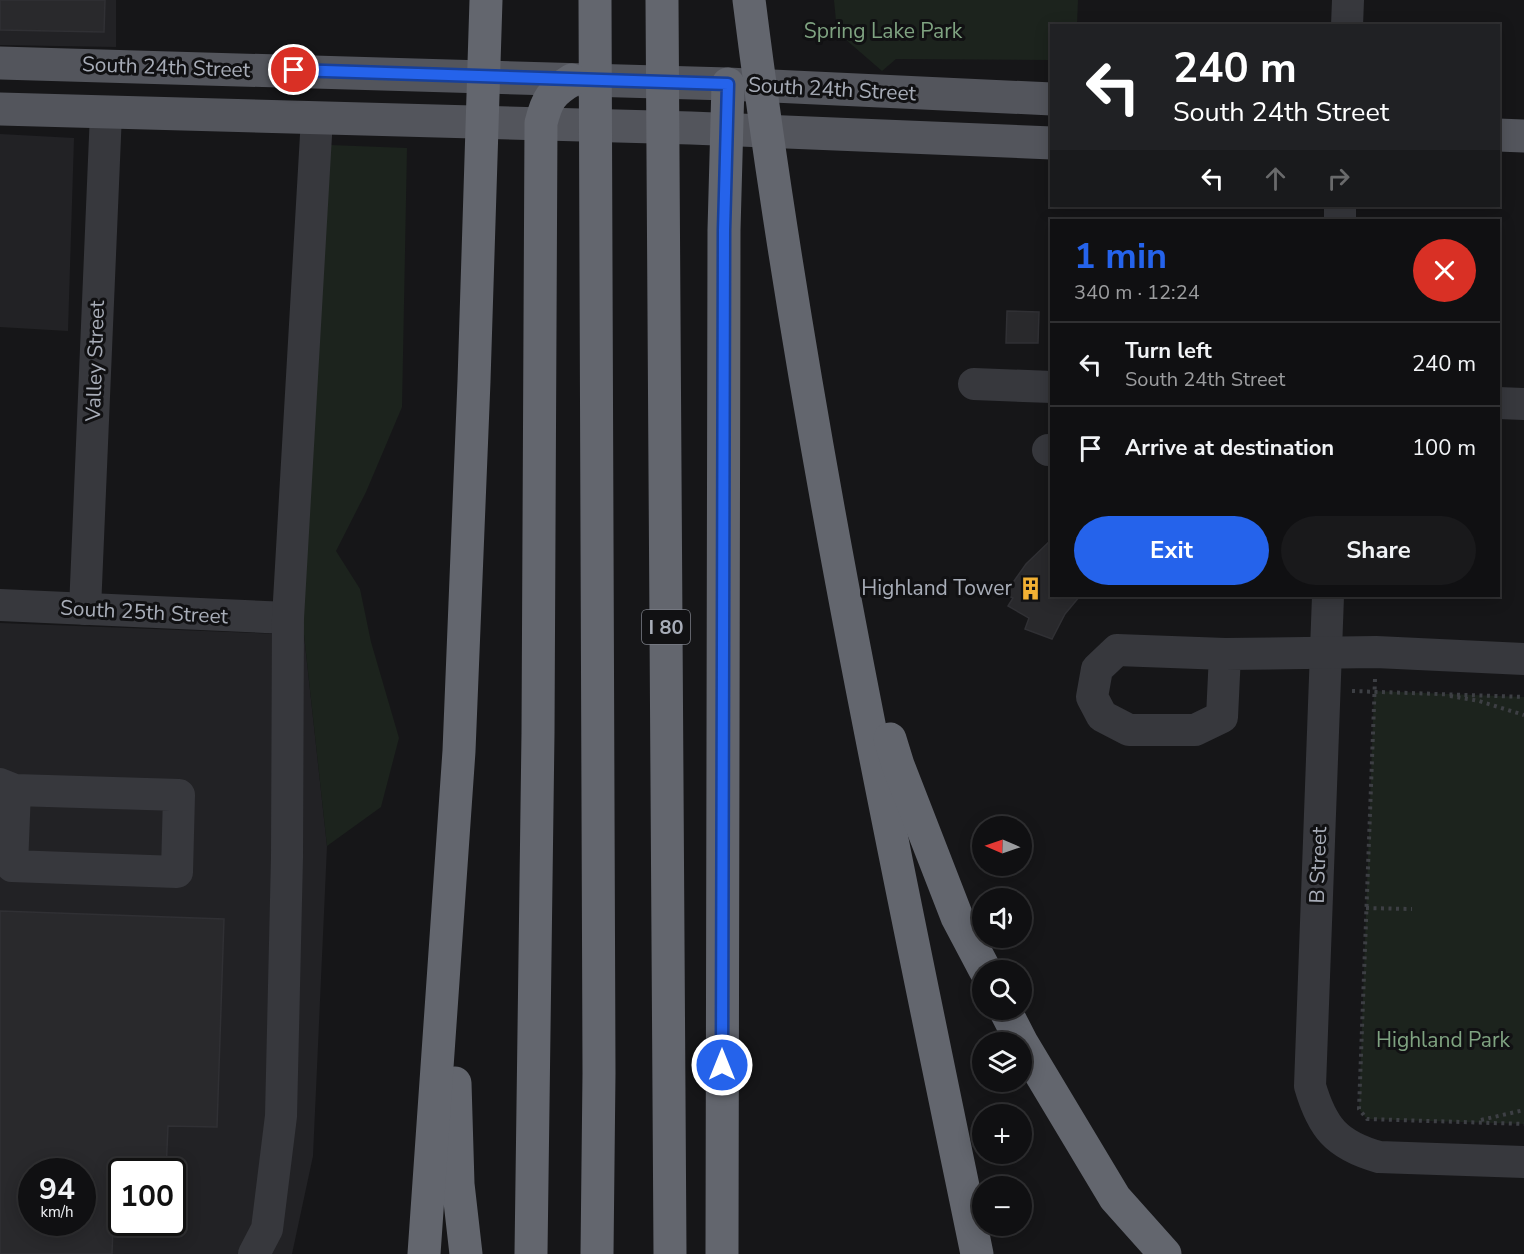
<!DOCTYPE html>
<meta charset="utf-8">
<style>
:root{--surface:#101012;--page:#19191b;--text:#f1f3f6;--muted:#9c9d9f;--line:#303032;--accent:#2563eb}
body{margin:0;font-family:"Nunito Sans",sans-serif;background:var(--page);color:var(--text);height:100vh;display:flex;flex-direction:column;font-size:22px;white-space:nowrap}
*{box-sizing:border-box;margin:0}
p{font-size:20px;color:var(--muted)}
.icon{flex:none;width:33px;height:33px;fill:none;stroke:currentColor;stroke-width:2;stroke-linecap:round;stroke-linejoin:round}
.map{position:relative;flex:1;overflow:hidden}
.sheet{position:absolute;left:1050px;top:219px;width:450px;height:378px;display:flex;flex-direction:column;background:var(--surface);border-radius:0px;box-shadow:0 3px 15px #0003,0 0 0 2px var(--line)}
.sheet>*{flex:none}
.banner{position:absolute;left:1050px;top:24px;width:450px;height:183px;border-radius:0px;box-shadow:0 3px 15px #0003,0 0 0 2px var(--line);background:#202124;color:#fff;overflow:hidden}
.needle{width:39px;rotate:272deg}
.tools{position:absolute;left:972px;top:816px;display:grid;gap:12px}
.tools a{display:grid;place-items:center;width:60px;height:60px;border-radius:50%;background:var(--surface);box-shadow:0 3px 15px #0003,0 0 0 2px var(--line);font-size:30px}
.speed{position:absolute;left:18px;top:1158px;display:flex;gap:12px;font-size:30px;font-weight:700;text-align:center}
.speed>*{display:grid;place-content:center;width:78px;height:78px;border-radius:50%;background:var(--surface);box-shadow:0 3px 15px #0003,0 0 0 2px var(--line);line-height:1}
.speed small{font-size:15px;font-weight:400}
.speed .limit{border:3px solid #111;border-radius:9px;background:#fff;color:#111}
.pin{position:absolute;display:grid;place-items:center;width:51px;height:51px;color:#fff;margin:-26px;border:3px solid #fff;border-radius:50%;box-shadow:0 2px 6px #0007}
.me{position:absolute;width:66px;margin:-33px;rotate:0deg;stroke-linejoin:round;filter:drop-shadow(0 0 4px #0008)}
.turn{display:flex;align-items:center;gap:21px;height:126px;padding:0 24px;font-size:27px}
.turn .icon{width:78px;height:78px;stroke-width:2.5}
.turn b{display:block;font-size:42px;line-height:51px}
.lanes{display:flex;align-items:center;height:57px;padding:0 24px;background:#0003;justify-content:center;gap:30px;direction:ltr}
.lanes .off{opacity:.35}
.round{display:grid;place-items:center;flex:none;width:63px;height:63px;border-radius:32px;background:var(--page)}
.head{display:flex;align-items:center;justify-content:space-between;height:102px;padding:0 24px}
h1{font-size:36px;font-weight:700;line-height:45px;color:var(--accent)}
.action{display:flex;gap:12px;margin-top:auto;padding:12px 24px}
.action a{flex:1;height:69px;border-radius:36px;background:var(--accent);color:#fff;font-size:24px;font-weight:700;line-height:69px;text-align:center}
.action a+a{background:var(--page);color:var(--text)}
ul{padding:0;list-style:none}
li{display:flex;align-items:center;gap:18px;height:84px;padding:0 24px;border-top:2px solid var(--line)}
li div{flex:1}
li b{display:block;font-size:22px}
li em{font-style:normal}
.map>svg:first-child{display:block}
</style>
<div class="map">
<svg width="1524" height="1254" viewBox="0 0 1524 1254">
<rect width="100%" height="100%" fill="#161618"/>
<g fill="#222225" fill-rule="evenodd">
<polygon points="0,0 116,0 116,47 0,45"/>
<polygon points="0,134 74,138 68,331 0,327"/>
<path d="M0 623 304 635 327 846 313 1156 292 1254H0ZM32 1172H82V1222H32ZM122 1172H172V1222H122Z"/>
</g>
<g fill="#1c231d">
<polygon points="834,0 1078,0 1077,25 1052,26 1051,60 896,59 882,71 837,32"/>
<polygon points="330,145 407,148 402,407 366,492 336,551 360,589 371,642 399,738 381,807 327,846 300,598"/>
<polygon points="1374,691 1524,697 1524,1124 1367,1119 1359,1109"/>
</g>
<g fill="#29292c" stroke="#303034" stroke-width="1.5" fill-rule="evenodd">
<polygon points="0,0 105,0 104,32 0,30"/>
<polygon points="1007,311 1039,312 1038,343 1006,343"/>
<polygon points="1052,539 1052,596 1080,596 1065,614 1052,639 1025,629 1029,618 1008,606 1013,598 1005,594 1026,564"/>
<path d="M0 911 224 919 217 1127 168 1126 166 1172H122V1222H165V1227L113 1225 112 1254H0ZM32 1172H82V1222H32Z"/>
</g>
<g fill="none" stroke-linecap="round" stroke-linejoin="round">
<g stroke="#3d3f44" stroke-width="4" stroke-dasharray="3 4.5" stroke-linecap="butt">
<polyline points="1375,679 1359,1109 1367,1119 1524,1124"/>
<polyline points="1352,691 1524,697"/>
<polyline points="1450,696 1479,701 1524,715"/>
<polyline points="1366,908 1412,909"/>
<polyline points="1481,1120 1524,1110"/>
</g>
<g stroke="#37383d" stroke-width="32">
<polyline points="1347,26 1348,0"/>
<polyline points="1340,220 1340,206"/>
<polyline points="974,384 1052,387"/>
<polyline points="1498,403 1524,404"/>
<polyline points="1048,450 1052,450"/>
<path d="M1328 596 1310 1086C1322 1127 1336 1145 1379 1157L1524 1162"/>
<polyline points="0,605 288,618"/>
<polyline points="85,609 106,113"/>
<polyline points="1225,654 1222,717 1195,730 1129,730 1102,716 1092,697 1097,669 1117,650 1225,654 1376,652 1524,659"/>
<polyline points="0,784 15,790 179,795 177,872 12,866 15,790"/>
<polyline points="254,1254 267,1229 281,1116 287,857 288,618 317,118"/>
</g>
<g stroke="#53555c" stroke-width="33">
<polyline points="0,63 728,84 1052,99"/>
<polyline points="0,109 691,128 1052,143"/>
<polyline points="1498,135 1524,136"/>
</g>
<g stroke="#63666e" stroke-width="33">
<polyline points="595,0 599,1073 597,1254"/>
<polyline points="662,0 670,1254"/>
<path d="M749 0C802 422 891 838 977 1254"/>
<polyline points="890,739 898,765 957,917 985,970"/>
<polyline points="1005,1010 1022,1043 1115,1198 1165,1254"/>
<polyline points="455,1083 458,1184 466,1254"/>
<polyline points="424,1254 459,751 474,381 486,0"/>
<path d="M531 1254 538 733 541 123C547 99 551 93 572 80"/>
<polyline points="722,1254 724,230 728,84"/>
</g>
</g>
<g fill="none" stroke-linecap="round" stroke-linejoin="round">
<defs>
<polyline id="route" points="294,70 728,84 724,230 722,1065"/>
</defs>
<use href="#route" stroke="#184099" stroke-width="15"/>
<use href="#route" stroke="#2563eb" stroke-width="10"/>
</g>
<defs>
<symbol id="building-bare" viewBox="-9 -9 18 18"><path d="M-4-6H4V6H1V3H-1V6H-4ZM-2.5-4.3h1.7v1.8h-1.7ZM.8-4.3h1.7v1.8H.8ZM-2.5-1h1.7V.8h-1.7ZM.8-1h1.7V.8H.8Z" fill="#f2b134" stroke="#111113" stroke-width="2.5" paint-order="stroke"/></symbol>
</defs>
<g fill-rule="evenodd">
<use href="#building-bare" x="1014" y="572" width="33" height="33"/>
</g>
<g text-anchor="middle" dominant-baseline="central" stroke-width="6" stroke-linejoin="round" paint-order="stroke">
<rect fill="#111113" stroke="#7b7e86" stroke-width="1.5" x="642" y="610" width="48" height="34" rx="4.5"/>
<g font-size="20" font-weight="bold" fill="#a8adb8">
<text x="666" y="627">I 80</text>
</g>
<g font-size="21" fill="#7fa381" stroke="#111113">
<text x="883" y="31">Spring Lake Park</text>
<text x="1443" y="1040">Highland Park</text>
</g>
<g font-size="21" fill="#a8adb8" stroke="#111113">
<text transform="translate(166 67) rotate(2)">South 24th Street</text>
<text transform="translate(832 89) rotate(3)">South 24th Street</text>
<text transform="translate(95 361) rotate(-88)">Valley Street</text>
<text transform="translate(144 612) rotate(3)">South 25th Street</text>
<text transform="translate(1318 865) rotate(-88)">B Street</text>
</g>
<g font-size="21" fill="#a8adb8" stroke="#111113" text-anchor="end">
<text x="1012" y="588">Highland Tower</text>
</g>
</g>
</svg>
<div class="tools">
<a><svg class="needle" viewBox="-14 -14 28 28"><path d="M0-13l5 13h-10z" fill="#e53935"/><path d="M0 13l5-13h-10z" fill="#9c9d9f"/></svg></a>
<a><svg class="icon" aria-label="sound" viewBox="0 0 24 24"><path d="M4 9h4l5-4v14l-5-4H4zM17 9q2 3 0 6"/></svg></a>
<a><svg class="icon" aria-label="search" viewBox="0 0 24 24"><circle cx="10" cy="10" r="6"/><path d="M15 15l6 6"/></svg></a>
<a><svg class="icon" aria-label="layers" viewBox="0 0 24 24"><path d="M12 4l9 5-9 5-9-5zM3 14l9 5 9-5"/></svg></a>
<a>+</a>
<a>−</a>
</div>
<div class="speed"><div>94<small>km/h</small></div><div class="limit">100</div></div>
<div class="pin" style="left:294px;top:70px;background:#d93025"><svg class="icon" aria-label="arrive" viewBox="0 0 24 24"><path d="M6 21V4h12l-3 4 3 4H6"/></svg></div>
<svg class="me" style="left:722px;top:1065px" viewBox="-20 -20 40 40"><circle r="17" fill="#2563eb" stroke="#fff" stroke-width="3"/><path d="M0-11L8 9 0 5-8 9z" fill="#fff"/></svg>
<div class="banner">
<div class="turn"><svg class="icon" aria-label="left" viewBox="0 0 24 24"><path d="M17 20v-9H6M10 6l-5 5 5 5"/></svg><div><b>240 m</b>South 24th Street</div></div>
<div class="lanes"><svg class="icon" aria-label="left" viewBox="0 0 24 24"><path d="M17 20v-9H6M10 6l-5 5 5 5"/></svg><svg class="icon off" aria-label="ahead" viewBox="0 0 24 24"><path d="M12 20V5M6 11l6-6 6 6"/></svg><svg class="icon off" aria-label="right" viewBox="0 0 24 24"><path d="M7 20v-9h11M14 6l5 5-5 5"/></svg></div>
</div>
<section class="sheet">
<div class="head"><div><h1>1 min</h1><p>340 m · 12:24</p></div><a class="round" style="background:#d93025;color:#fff"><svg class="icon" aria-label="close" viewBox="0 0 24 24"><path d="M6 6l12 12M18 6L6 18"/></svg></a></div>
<ul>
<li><svg class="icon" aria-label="left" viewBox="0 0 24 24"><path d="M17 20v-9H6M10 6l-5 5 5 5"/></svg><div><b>Turn left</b><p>South 24th Street</p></div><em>240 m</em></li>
<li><svg class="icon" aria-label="arrive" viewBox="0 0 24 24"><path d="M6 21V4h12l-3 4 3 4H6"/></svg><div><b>Arrive at destination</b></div><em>100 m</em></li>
</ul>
<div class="action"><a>Exit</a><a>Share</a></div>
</section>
</div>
